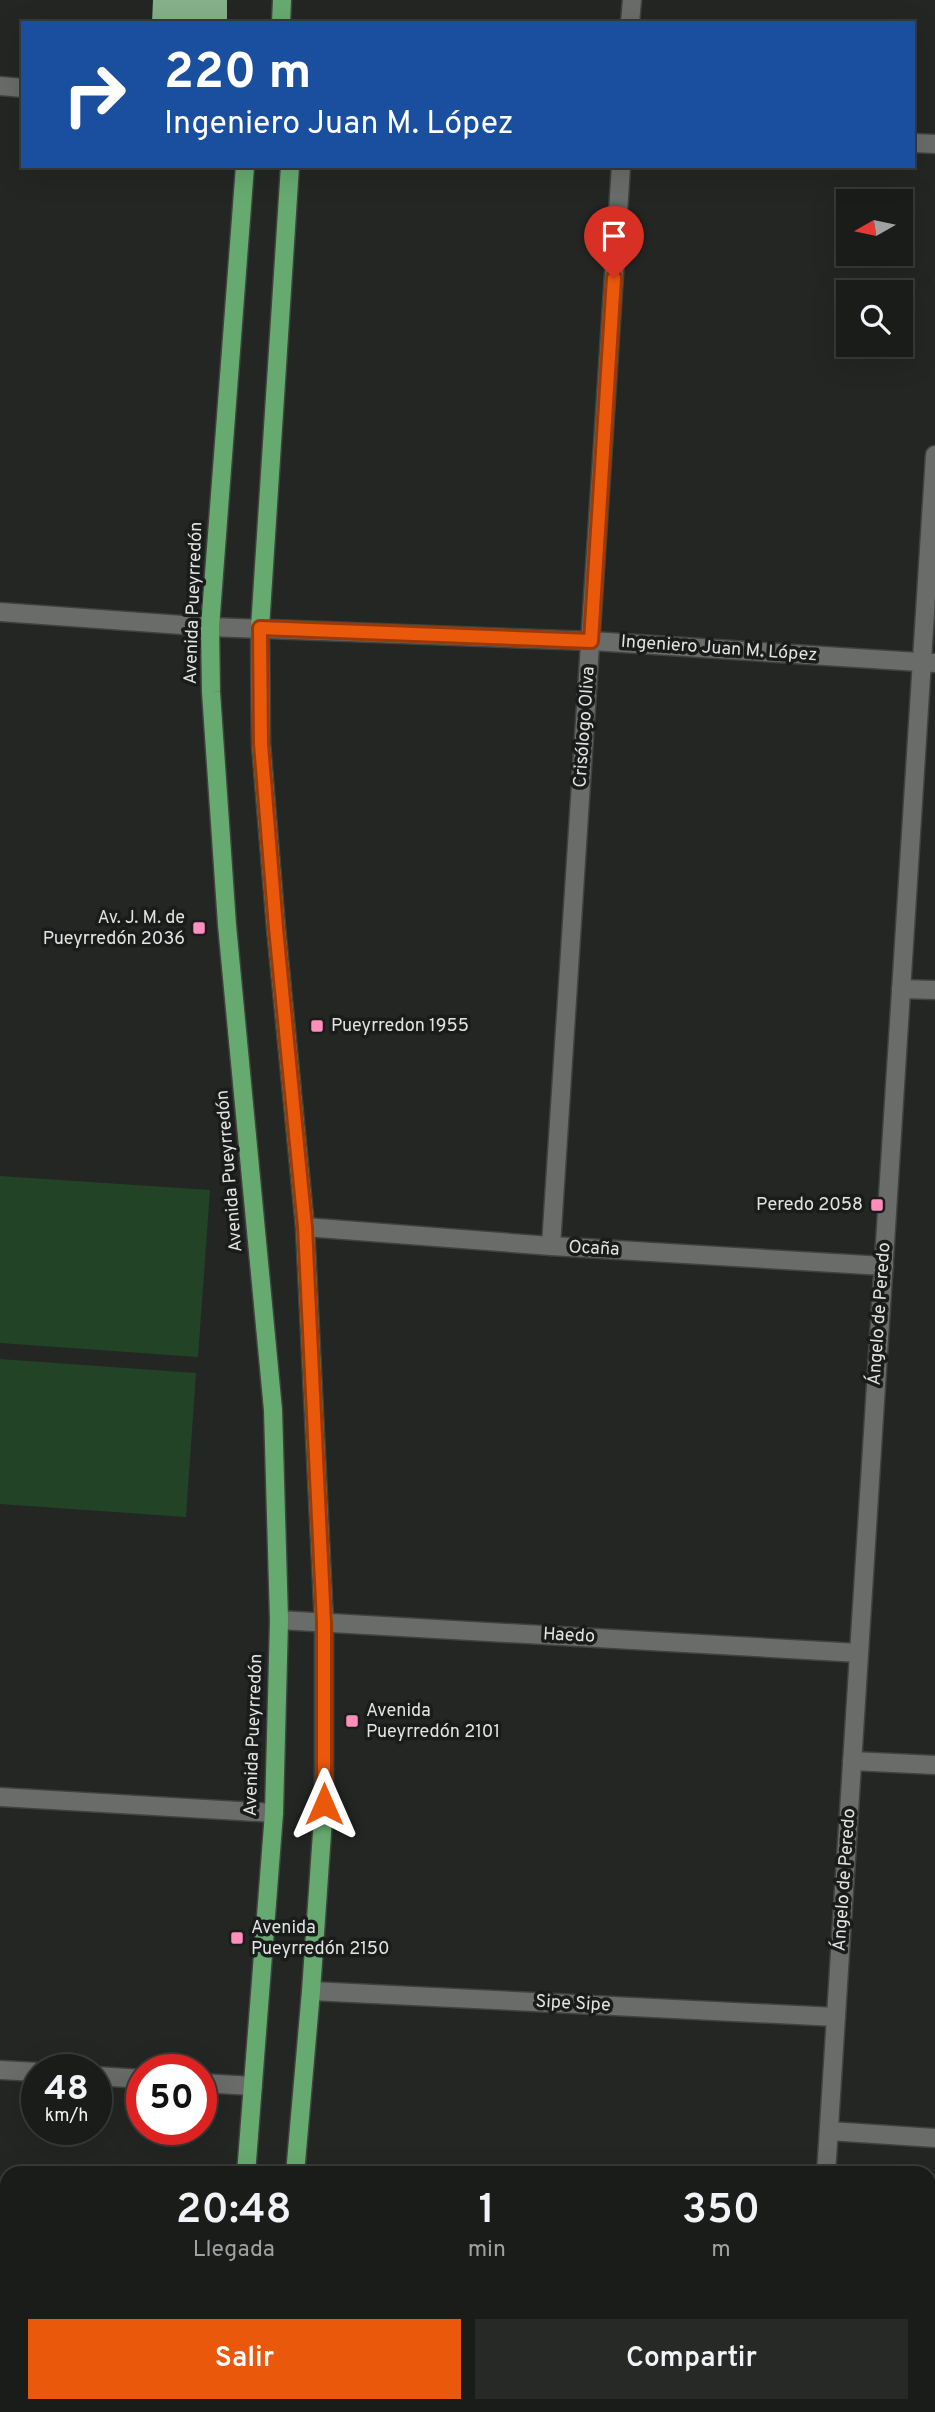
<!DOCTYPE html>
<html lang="es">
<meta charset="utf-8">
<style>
:root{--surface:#1a1c1a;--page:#272927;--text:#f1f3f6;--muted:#9fa1a2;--line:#383a39;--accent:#ea580c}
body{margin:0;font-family:Overpass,sans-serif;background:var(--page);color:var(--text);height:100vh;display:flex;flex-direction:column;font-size:26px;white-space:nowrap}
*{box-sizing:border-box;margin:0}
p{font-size:23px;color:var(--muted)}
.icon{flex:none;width:38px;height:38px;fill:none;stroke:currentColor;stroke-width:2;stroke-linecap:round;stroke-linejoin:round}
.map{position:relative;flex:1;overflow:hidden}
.side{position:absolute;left:0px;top:2166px;width:936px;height:247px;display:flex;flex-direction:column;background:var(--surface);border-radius:21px 21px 0 0;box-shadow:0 7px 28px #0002,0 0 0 2px var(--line)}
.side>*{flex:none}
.hud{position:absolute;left:21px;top:21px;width:894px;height:147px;border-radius:0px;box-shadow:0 7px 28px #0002,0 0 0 2px var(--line);background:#1a4fa0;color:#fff;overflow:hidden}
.needle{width:46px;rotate:261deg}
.fabs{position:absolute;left:836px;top:189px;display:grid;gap:14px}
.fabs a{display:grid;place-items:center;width:77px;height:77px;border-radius:0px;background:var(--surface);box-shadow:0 7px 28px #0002,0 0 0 2px var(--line);font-size:35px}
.speed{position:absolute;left:21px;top:2054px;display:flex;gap:14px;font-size:35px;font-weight:700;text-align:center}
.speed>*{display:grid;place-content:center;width:91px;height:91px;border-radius:50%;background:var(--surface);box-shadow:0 7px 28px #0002,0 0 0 2px var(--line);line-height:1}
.speed small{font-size:18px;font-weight:400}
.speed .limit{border:10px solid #d22;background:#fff;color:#111}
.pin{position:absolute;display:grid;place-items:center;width:60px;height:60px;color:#fff;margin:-72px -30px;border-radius:50% 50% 50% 0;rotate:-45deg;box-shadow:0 0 7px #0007}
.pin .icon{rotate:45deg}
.me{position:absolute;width:77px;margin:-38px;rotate:0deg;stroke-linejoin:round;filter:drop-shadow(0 0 5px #0008)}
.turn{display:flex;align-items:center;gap:24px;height:147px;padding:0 28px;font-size:32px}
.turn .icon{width:91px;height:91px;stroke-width:2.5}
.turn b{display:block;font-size:49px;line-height:60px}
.eta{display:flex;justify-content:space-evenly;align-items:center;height:119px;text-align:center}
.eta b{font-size:42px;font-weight:600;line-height:49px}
.primary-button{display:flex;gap:14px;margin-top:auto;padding:14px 28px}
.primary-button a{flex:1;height:80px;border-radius:0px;background:var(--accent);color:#fff;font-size:28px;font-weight:600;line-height:80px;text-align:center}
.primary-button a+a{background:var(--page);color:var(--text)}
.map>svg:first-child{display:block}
</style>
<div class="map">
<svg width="935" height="2412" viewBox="0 0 935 2412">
<rect width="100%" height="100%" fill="#232623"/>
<g fill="#234326">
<polygon points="0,1176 210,1190 198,1357 0,1343"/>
<polygon points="0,1359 196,1373 186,1517 0,1504"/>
</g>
<polygon fill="#85b088" points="153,0 227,0 227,23 152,23"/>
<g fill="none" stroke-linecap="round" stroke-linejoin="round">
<defs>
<g id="minor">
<polyline points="630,23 632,0"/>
<polyline points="0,86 23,88"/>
<polyline points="914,143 935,144"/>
<polyline points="0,612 210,627 591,641 935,663"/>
<polyline points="901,989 935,990"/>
<polyline points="305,1227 551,1246 884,1266"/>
<polyline points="551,1246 621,166"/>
<polyline points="279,1620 859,1653"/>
<polyline points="852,1761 935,1765"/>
<polyline points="0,1797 274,1813"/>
<polyline points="311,1991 836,2017"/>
<polyline points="0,2070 37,2072"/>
<polyline points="96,2076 142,2079"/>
<polyline points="201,2083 253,2086"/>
<polyline points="829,2131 935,2138"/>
<polyline points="826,2174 935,455"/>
<polyline points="0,2396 7,2397"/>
<polyline points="157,2406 228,2411"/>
<polyline points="811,2412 811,2406"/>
</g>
<g id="major">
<polyline points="281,23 282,0"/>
<polyline points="245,166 210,627 211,692 227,925 273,1410 279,1620 274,1813 246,2174"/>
<polyline points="290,166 260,628 261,744 276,928 305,1227 324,1623 324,1804 311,1991 295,2174"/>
<polyline points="228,2412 228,2406"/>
<polyline points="274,2412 274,2406"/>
</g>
</defs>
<use href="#minor" stroke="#3f423f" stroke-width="21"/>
<use href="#major" stroke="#3f423f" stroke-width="21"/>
<use href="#minor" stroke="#696c69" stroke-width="18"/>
<use href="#major" stroke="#67aa6f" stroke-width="18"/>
</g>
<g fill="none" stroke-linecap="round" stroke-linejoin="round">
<defs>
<polyline id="route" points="324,1804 324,1623 305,1227 276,928 261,744 260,628 591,641 614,278"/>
</defs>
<use href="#route" stroke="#983908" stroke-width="18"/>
<use href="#route" stroke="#ea580c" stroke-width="12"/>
</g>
<g fill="#ff8eba" stroke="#191c1a" stroke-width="2.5">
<rect x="192" y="921" width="14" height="14" rx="3.5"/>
<rect x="310" y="1019" width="14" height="14" rx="3.5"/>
<rect x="870" y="1198" width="14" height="14" rx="3.5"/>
<rect x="345" y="1714" width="14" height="14" rx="3.5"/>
<rect x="230" y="1931" width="14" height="14" rx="3.5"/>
</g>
<g text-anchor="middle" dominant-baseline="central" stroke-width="7" stroke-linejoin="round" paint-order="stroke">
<g font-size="18" fill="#e2e4e2" stroke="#191c1a">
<text transform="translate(194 603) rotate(-88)">Avenida Pueyrredón</text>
<text transform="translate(719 649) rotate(4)">Ingeniero Juan M. López</text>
<text transform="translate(585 727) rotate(-86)">Crisólogo Oliva</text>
<text transform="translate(230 1171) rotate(-95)">Avenida Pueyrredón</text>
<text transform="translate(594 1249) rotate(3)">Ocaña</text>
<text transform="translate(880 1314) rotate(-86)">Ángelo de Peredo</text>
<text transform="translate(569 1636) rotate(3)">Haedo</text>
<text transform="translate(254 1735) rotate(-88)">Avenida Pueyrredón</text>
<text transform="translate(845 1880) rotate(-86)">Ángelo de Peredo</text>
<text transform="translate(573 2004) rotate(3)">Sipe Sipe</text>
</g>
<g font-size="18" fill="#e2e4e2" stroke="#191c1a" text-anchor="start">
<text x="185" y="918" text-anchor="end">Av. J. M. de<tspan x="185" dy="21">Pueyrredón 2036</tspan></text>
<text x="331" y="1026">Pueyrredon 1955</text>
<text x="863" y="1205" text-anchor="end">Peredo 2058</text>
<text x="366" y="1711">Avenida<tspan x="366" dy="21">Pueyrredón 2101</tspan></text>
<text x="251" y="1928">Avenida<tspan x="251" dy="21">Pueyrredón 2150</tspan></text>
</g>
</g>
</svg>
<div class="fabs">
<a><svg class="needle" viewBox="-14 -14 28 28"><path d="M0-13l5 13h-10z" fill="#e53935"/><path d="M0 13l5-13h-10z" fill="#9fa1a2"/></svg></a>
<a><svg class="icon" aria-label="search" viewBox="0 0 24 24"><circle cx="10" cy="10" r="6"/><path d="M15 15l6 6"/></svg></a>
</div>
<div class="speed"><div>48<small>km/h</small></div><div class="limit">50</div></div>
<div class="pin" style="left:614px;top:278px;background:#d93025"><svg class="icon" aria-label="arrive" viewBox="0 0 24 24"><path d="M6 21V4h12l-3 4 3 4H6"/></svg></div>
<svg class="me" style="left:324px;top:1804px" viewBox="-20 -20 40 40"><path d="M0-17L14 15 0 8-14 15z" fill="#ea580c" stroke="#fff" stroke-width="4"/></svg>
<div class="hud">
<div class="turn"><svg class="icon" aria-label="right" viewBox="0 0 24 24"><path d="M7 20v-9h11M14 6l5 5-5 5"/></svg><div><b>220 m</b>Ingeniero Juan M. López</div></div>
</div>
<section class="side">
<div class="eta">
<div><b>20:48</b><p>Llegada</p></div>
<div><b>1</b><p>min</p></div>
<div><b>350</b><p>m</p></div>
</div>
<div class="primary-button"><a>Salir</a><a>Compartir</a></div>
</section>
</div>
